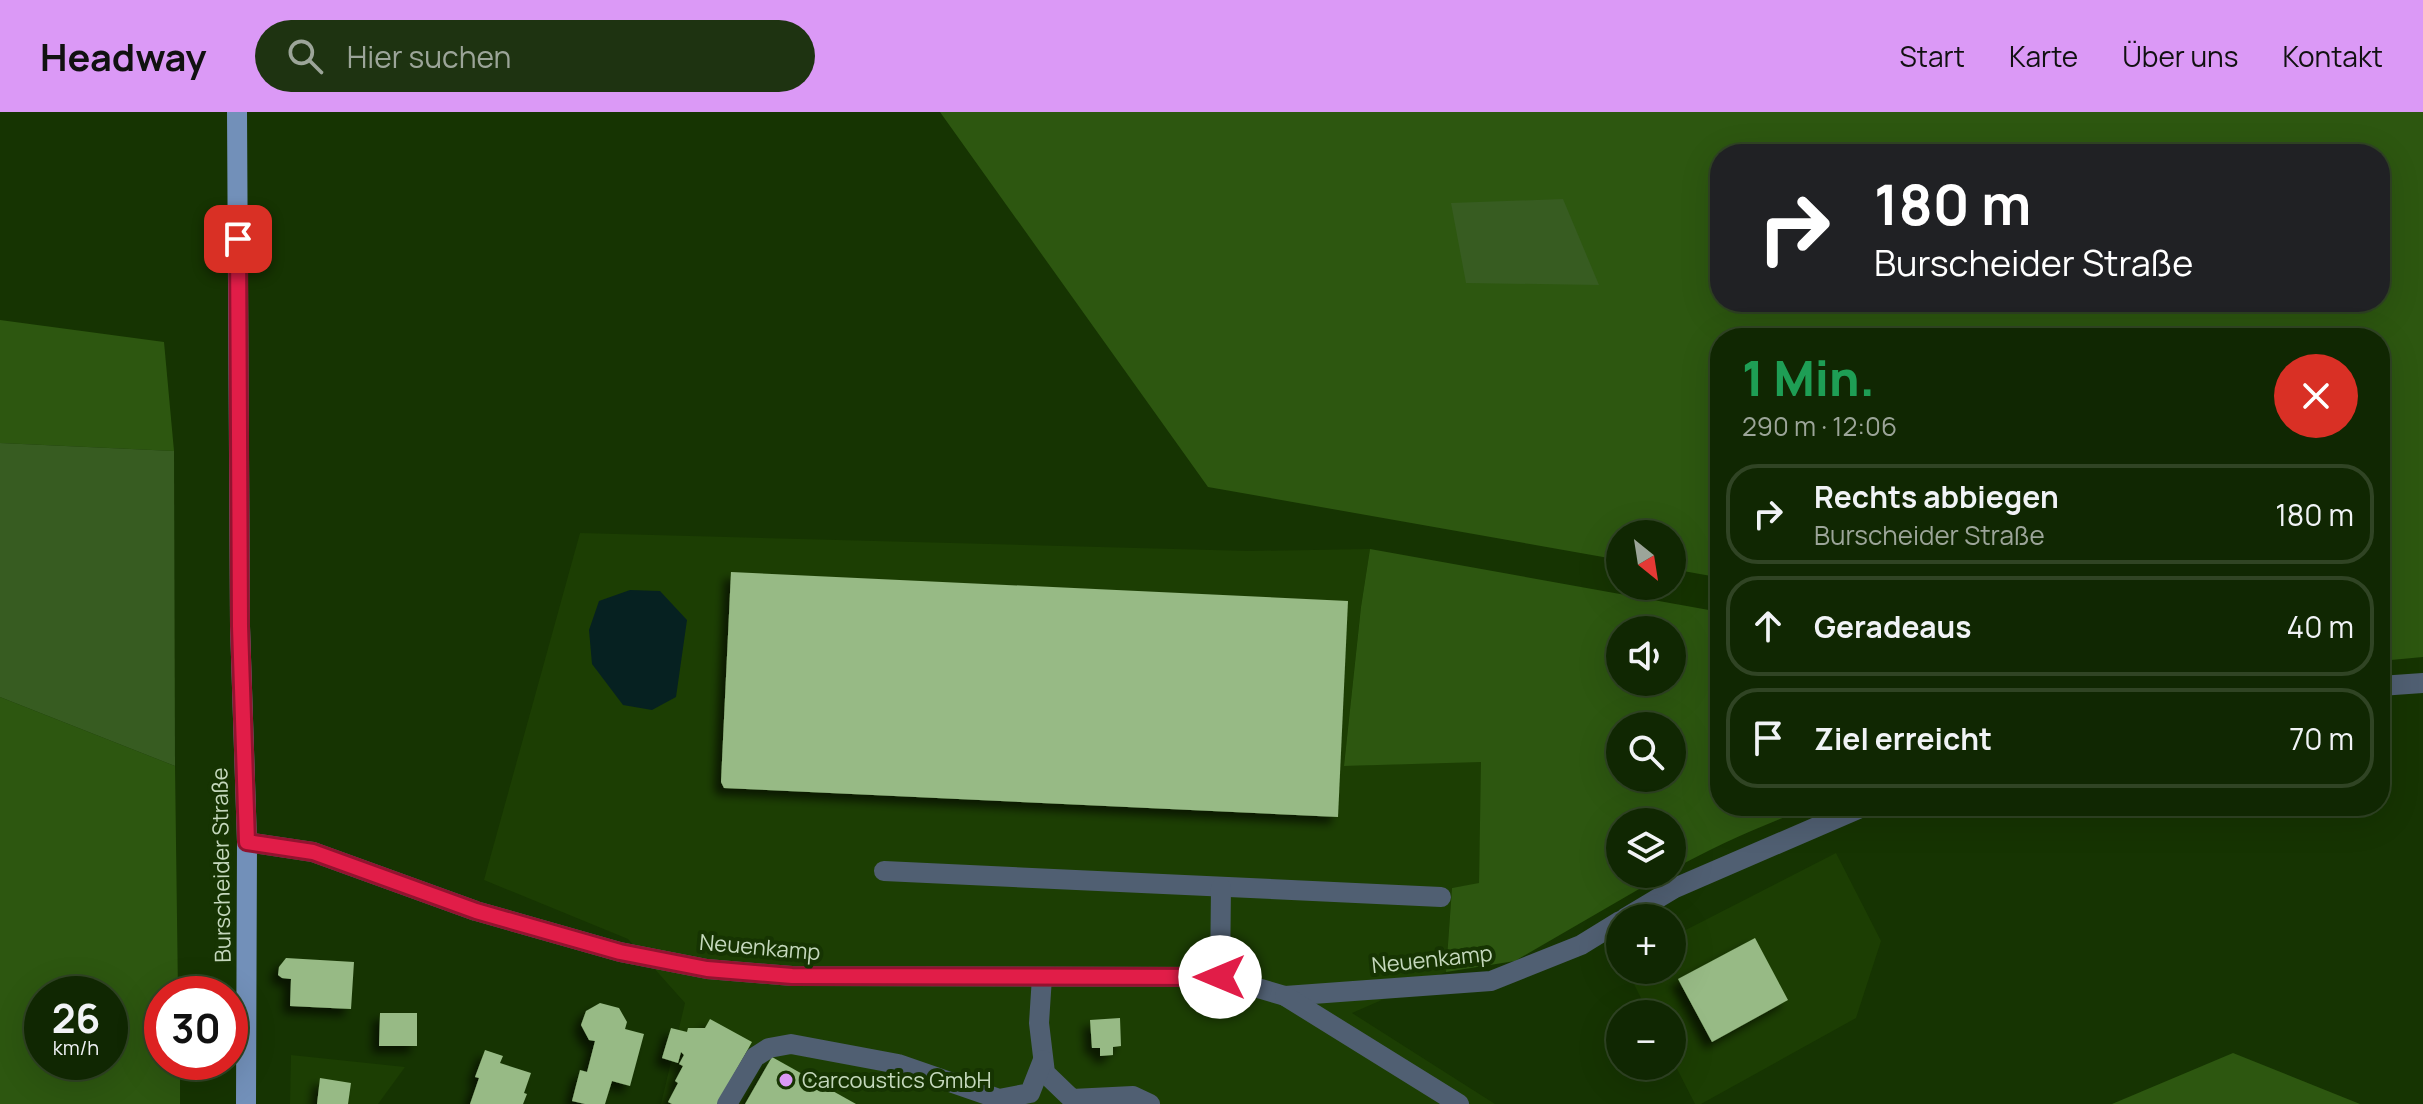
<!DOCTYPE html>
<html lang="de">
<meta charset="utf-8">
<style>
:root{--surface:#102702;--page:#1e3311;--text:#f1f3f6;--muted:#9ca599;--line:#304424;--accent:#db99f6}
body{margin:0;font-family:Manrope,sans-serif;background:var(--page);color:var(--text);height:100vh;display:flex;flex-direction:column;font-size:30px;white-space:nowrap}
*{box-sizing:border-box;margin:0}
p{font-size:26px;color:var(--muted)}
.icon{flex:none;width:44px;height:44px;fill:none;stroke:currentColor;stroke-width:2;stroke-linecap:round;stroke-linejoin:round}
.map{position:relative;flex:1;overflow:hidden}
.panel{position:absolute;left:1710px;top:216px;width:680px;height:488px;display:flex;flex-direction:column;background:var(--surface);border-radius:32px;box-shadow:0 8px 32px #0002,0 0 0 2px var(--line)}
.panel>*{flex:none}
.top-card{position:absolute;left:1710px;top:32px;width:680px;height:168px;border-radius:32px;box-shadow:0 8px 32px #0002,0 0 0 2px var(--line);background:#202124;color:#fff;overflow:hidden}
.needle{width:52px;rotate:150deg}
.tools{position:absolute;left:1606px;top:408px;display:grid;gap:16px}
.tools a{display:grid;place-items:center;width:80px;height:80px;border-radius:50%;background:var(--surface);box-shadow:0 8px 32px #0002,0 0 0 2px var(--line);font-size:40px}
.speed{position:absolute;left:24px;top:864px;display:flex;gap:16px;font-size:40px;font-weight:700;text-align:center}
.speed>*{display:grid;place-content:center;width:104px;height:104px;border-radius:50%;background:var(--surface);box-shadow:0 8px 32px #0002,0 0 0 2px var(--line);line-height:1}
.speed small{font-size:20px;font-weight:400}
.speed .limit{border:12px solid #d22;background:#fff;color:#111}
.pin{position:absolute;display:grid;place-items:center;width:68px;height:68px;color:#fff;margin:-34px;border-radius:16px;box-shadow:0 4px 12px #0006}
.me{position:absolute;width:88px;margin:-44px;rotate:270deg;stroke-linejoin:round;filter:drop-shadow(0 0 6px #0008)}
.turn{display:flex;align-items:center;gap:28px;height:168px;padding:0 32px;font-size:36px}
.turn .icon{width:104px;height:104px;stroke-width:2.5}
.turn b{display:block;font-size:56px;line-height:68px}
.round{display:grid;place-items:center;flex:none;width:84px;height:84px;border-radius:42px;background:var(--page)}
.headline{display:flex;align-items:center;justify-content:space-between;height:136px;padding:0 32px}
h1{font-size:48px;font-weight:800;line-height:60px;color:#1e9e55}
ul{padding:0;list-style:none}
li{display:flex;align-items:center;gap:24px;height:100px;margin:0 16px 12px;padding:0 16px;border:4px solid var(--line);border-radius:32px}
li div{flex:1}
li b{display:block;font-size:30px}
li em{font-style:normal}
header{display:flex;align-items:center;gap:48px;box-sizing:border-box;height:112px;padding:0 40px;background:var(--accent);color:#111}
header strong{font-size:38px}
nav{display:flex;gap:44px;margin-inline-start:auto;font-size:28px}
.search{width:560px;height:72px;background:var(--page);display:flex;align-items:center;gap:20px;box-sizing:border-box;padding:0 28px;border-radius:44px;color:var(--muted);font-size:30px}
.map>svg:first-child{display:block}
</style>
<header>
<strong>Headway</strong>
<div class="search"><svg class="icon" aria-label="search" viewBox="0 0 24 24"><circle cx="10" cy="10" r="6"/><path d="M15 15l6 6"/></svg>Hier suchen</div>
<nav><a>Start</a><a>Karte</a><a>Über uns</a><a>Kontakt</a></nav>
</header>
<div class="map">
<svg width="2423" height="992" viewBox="0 0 2423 992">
<defs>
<filter id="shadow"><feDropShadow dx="-7" dy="7" stdDeviation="4" flood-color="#0009"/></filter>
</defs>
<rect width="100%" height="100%" fill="#163402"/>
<g fill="#1c3e03">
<polygon points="580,421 1249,439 1370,437 1361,495 1344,654 1482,649 1479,772 1452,776 1446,860 1352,901 1495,992 661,992 685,891 628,827 484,768"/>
<polygon points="1836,741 1881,829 1856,906 1701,992 1695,992 1672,947 1672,902 1649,902 1627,858 1672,858 1672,825"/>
<polygon points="291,943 405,955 378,992 290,992"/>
</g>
<g fill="#2d5710" fill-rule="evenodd">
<path d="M940 0H2423V545L2380 549V226H1720V487L1711 486V464L1672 457V422H1620V448L1208 375ZM1720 42H2380V190H1720Z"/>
<polygon points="0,208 164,230 174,339 0,331"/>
<path d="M1370 437 1720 500V694H1814C1765 712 1717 733 1672 758V710H1620V762H1665L1515 849 1446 860 1452 776 1479 771 1481 650 1344 654 1361 495ZM1620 518H1672V570H1620ZM1620 614H1672V666H1620Z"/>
<path d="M0 585 175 654 178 882H162V950H180V992H0ZM42 882H110V950H42Z"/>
<polygon points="2233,941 2360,992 2112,992"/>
</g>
<g fill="#375c21">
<polygon points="1563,87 1599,173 1466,171 1451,91"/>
<polygon points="0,331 174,339 175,654 0,585"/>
</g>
<polygon fill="#062121" points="630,478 660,479 687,508 676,585 652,598 623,593 592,552 589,518 599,489"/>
<g fill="#97ba85" filter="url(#shadow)">
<polygon points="731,460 1348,489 1338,705 724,676 721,670"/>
<polygon points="1755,826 1788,888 1712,930 1678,867"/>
<polygon points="286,846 354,850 351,897 290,894 291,867 282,866 278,863 279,855"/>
<polygon points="600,891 619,896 627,910 625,917 644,922 630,974 612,969 605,992 585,992 572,989 580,958 587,960 595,929 589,928 581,913 586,899"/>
<polygon points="380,901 417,901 417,934 379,934"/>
<polygon points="1120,906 1121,934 1113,935 1113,943 1100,944 1100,936 1092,936 1090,908"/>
<polygon points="710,907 752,930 717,992 672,992 668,990 678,971 675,969 683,954 679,952 684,943 681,940 678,951 662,946 671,916 687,920 688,916 705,916"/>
<polygon points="485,938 503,944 500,951 531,961 524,981 527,982 523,992 470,992 479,966 475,965"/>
<polygon points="772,945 856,992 745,992"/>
<polygon points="320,966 351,971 348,992 317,992"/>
</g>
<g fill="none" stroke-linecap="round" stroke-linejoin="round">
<g stroke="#505f72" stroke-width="20">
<polyline points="2380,574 2423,571"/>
<polyline points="247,730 313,740 476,799 620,840 707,857 792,864 1220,865 1285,884 1491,869 1581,833 1620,809"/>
<polyline points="884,759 1441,785"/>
<polyline points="1625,806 1675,776 1865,694"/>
<polyline points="1042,865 1039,911 1045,961 1072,987 1133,984 1150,992"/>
<polyline points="1220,865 1221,776"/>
<polyline points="1285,884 1459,992"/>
<polyline points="727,992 755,945 769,936 791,932 898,952 999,987 1030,981 1043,948"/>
</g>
<polyline stroke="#7290b9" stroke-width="20" points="237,0 240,514 247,730 246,992"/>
</g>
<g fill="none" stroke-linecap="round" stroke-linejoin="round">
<defs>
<polyline id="route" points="238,127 240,514 247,730 313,740 476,799 620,840 707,857 792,864 1220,865"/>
</defs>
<use href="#route" stroke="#92132f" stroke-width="20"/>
<use href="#route" stroke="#e11d48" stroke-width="14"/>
</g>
<circle fill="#db99f6" stroke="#163402" stroke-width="3" cx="786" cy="968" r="8"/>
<g text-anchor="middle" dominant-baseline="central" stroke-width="8" stroke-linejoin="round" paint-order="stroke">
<g font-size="22" fill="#c5d8bd" stroke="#163402">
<text transform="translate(221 753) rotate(-91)">Burscheider Straße</text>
<text transform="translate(760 835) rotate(5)">Neuenkamp</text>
<text transform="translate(1432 847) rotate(-6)">Neuenkamp</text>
</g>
<g font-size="22" fill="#c5d8bd" stroke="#163402" text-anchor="start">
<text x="802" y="968">Carcoustics GmbH</text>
</g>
</g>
</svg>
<div class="tools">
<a><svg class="needle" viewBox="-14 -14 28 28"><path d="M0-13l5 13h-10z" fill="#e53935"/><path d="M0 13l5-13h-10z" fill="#9ca599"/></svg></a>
<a><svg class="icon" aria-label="sound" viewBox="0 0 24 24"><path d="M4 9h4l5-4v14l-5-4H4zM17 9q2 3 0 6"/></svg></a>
<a><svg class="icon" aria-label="search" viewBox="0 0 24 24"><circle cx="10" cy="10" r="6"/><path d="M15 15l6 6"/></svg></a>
<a><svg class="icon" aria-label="layers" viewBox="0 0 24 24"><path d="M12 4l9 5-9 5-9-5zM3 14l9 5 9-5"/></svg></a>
<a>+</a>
<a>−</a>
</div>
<div class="speed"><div>26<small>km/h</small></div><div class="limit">30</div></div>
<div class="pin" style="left:238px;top:127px;background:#d93025"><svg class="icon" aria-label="arrive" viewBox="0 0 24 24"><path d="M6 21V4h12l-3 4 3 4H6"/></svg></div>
<svg class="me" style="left:1220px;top:865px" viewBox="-20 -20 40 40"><circle r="19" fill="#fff"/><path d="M0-13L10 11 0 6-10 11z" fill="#e11d48"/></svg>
<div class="top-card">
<div class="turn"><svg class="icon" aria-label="right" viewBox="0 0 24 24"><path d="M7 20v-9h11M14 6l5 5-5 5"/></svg><div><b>180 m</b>Burscheider Straße</div></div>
</div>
<section class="panel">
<div class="headline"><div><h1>1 Min.</h1><p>290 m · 12:06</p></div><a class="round" style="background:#d93025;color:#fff"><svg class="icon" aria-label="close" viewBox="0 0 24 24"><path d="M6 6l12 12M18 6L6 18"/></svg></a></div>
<ul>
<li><svg class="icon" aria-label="right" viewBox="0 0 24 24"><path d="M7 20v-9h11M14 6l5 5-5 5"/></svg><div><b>Rechts abbiegen</b><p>Burscheider Straße</p></div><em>180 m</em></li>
<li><svg class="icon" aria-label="ahead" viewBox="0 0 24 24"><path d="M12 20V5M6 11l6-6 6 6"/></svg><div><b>Geradeaus</b></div><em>40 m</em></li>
<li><svg class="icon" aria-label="arrive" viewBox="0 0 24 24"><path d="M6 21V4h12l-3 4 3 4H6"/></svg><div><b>Ziel erreicht</b></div><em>70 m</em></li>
</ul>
</section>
</div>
